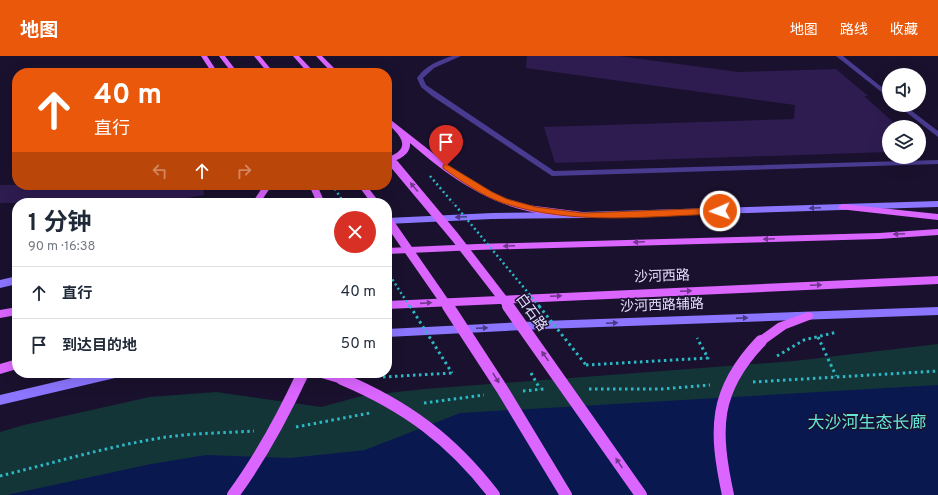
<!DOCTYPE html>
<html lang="zh">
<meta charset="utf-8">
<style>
:root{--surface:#fff;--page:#f6f6f7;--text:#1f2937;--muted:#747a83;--line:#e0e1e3;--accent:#ea580c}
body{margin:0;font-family:Overpass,"Noto Sans SC",sans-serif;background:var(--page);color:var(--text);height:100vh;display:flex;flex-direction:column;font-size:15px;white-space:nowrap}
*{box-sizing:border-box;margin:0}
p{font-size:13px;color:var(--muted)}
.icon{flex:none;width:22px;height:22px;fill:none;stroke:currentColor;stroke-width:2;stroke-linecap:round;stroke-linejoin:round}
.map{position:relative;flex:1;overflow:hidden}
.details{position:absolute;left:12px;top:142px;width:380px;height:180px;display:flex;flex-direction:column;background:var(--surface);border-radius:16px;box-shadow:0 4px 16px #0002}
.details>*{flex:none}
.guide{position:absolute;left:12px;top:12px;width:380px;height:122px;border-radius:16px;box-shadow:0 4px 16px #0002;background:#ea580c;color:#fff;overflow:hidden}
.fabs{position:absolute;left:882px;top:12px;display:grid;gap:8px}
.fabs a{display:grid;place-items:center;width:44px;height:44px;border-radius:50%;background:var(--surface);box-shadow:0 4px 16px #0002;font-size:20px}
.pin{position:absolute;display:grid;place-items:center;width:34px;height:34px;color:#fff;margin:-41px -17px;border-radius:50% 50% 50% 0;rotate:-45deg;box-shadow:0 0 4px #0007}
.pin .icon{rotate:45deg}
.me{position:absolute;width:44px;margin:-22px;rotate:268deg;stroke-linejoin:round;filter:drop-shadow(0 0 3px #0008)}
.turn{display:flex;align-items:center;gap:14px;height:84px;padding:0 16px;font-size:18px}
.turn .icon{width:52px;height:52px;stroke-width:2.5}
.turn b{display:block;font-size:28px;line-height:34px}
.lanes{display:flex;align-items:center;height:38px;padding:0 16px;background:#0003;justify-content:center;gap:20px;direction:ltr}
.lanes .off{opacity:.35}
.round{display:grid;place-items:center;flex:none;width:42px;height:42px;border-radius:21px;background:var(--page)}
.overview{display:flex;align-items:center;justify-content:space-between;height:68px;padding:0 16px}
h1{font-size:24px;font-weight:700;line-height:30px}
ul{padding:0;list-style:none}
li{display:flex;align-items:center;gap:12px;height:52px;padding:0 16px;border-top:1px solid var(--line)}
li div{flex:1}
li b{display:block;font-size:15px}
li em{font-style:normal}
header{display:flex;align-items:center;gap:24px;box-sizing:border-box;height:56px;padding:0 20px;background:var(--accent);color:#fff}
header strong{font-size:19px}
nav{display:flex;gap:22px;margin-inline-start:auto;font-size:14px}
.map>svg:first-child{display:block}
</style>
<header>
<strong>地图</strong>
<nav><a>地图</a><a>路线</a><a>收藏</a></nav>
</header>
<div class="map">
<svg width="938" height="439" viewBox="0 0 938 439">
<rect width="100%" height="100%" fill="#1a112e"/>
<polygon fill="#143538" points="938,288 938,439 0,439 0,376 24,369 150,341 216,336 321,351 362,340 425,333 794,305"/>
<polygon fill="#09194f" points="938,329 938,439 7,439 151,408 206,399 290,402 365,394 460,357"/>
<g fill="#2e1c50">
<polygon points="527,0 619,0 738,16 836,13 868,40 864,40 899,71 889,71 889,96 555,107 544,71 794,63 795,49 526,12"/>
<polygon points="0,129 203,129 204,139 158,147 0,147"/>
</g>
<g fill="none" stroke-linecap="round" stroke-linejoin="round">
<g stroke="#2cb9c5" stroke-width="2.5" stroke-dasharray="2 3" stroke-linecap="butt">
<polyline points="430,120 453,147"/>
<polyline points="344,147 335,133 344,130 347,133"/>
</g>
<g stroke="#2cb9c5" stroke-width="3" stroke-dasharray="2.5 3.5" stroke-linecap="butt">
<polyline points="818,281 836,320"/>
<polyline points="777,300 804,284 837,276"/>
<polyline points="586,309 708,302 697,282"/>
<polyline points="531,317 540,333"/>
<polyline points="383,321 452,317"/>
<polyline points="753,326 938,315"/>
<polyline points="589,333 662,333 710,329"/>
<polyline points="523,335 544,333"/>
<polyline points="424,347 484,339"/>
<polyline points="296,371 370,357"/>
<path d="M0 420C53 407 106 391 160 382 191 377 223 377 254 375"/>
</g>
<g fill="#493b8f" fill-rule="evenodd">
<path d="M452 0H461L434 12 423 22 426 29 554 115 938 104V108L552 120 432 40 421 31 417 22C426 9 438 5 452 0Z"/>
<polygon points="836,0 843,0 889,37 889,42"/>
<polygon points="897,49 904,49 938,75 938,81"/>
</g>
<g fill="#8c75ff" fill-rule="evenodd">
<polygon points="938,145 938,151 583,162 492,163 387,168 387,162 492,157 583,156"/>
<polygon points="17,220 17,228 0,232 0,224"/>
<polygon points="938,251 938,259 543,273 387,281 387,273 543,265"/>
<polygon points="93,317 121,317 119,321 115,322 0,349 0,339"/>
</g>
<g fill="#db65ff" fill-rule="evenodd">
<polygon points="201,0 207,0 218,17 212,17"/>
<polygon points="219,0 225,0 238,17 232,17"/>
<polygon points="254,0 260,0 274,17 268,17"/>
<polygon points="293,0 299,0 315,17 308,17"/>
<polygon points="316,0 322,0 339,17 332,17"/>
<path d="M387 61 452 112 486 133 504 142 527 149 583 156 587 159 583 162C561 160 538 159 516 152 476 140 441 114 410 87 411 99 397 105 387 107V102C412 92 402 81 387 67Z"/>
<polygon points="264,129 272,129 260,147 252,147"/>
<polygon points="309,129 317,129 325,147 317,147"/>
<polygon points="358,129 366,129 380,147 371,147"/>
<polygon points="842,148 938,158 938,164 839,153 838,151"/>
<polygon points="938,173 938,179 879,183 477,194 387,198 387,192 477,188 879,177"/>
<polygon points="938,220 938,228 387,253 387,245"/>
<polygon points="17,251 17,259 0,262 0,254"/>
<polygon points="808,256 812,257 813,260 812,263 786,273 765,288 761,290 757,288 755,285 757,282 778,267"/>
<polygon points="17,303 17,313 0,318 0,308"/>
<polygon points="316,317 339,317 346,319 348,323 346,327 342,328 318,321"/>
</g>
<g stroke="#2cb9c5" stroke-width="2.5" stroke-dasharray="2 3" stroke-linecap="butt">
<polyline points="455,149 540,251"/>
<polyline points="387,215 410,251"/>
</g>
<g stroke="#2cb9c5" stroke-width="3" stroke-dasharray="2.5 3.5" stroke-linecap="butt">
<polyline points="410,250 452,317"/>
<polyline points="539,250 586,309"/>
</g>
<polyline stroke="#db65ff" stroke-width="7" points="387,100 395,109"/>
<g stroke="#db65ff" stroke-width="9">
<polyline points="394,108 455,181 509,251"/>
<polyline points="387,163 448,251"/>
</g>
<g stroke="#db65ff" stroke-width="12">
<polyline points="448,250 502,333 566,439"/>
<polyline points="508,250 641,439"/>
<path d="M342 323C406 350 452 384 494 439"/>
<path d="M233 439C261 401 283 360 303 317"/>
<path d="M728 439C714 374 713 335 761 285"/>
</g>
</g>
<defs><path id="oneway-solid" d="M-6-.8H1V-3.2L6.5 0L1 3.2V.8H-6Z"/></defs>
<g fill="#71378c">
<use href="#oneway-solid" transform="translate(414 131) rotate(-130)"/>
<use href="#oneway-solid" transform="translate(899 178) rotate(177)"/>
<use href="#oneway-solid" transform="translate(769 183) rotate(178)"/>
<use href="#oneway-solid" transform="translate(639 186) rotate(178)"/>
<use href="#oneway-solid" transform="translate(509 190) rotate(178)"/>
<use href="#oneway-solid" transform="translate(816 229) rotate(-2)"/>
<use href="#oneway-solid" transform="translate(686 235) rotate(-2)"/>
<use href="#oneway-solid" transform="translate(556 240) rotate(-2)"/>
<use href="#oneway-solid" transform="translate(426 247) rotate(-4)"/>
<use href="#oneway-solid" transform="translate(545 300) rotate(-126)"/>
<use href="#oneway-solid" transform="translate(496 322) rotate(58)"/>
<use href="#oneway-solid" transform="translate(619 407) rotate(-124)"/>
</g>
<g fill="#483982">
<use href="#oneway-solid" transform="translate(815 152) rotate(178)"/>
<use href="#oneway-solid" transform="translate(461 161) rotate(178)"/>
<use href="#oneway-solid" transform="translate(742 262) rotate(-2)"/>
<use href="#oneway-solid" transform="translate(612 267) rotate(-2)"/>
<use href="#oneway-solid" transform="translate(482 272) rotate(-3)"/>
</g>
<path fill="#ea580c" stroke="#983908" d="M446 108 492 136 507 143 536 151 583 157 720 152 724 155 720 158C648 160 573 170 503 147 482 140 461 125 443 112V109Z"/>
<g text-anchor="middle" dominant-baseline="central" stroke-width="3" stroke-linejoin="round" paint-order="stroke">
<g font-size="14" fill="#e6deff" stroke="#1a112e">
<text transform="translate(662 221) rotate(-2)">沙河西路</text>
<text transform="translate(662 250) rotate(-2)">沙河西路辅路</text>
<text transform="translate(531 257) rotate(54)">白石路</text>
</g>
<g font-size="17" fill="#63e6d7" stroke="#1a112e">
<text x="867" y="368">大沙河生态长廊</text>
</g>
</g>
</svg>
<div class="fabs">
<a><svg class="icon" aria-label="sound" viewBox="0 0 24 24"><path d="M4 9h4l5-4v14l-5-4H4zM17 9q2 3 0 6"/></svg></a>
<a><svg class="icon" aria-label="layers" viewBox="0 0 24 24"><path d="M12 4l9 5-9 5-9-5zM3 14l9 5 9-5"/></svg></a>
</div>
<div class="pin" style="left:446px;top:110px;background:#d93025"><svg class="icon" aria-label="arrive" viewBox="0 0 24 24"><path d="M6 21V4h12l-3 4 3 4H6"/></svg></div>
<svg class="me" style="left:720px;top:155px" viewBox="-20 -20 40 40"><circle r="17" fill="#ea580c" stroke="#fff" stroke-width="3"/><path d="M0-11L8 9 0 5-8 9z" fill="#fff"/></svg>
<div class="guide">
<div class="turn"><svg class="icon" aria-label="ahead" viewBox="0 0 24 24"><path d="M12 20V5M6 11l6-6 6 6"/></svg><div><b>40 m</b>直行</div></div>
<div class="lanes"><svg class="icon off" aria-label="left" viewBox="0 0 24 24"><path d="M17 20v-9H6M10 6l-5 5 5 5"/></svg><svg class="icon" aria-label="ahead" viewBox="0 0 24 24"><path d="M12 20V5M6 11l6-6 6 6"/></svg><svg class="icon off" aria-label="right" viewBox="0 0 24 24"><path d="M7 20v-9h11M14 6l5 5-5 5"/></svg></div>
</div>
<section class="details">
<div class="overview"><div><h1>1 分钟</h1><p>90 m · 16:38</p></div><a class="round" style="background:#d93025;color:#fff"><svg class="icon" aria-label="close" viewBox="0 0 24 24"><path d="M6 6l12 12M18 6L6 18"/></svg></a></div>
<ul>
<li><svg class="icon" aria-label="ahead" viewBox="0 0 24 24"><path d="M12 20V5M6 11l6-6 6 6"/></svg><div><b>直行</b></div><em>40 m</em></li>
<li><svg class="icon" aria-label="arrive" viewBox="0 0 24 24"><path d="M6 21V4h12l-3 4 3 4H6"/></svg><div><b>到达目的地</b></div><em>50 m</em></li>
</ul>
</section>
</div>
